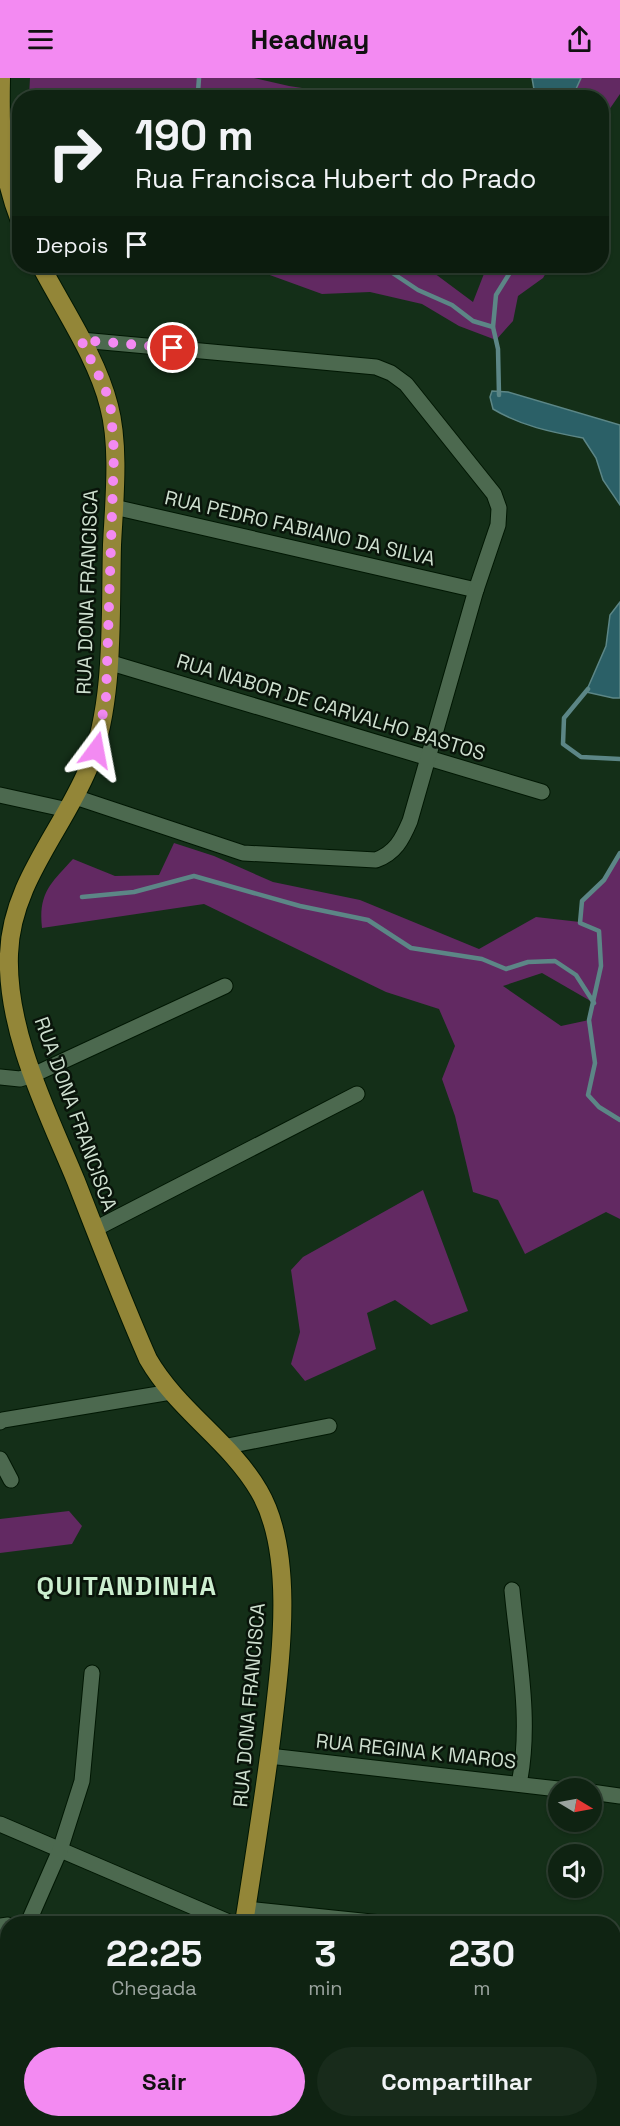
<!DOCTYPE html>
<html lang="pt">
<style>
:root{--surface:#0f2312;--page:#182b1b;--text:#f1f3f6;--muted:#9ba49f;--line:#2f4032;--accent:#f38af2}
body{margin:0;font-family:"Space Grotesk",sans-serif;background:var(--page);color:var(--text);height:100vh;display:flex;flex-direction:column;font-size:22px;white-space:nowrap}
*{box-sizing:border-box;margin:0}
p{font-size:20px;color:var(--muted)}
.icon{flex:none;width:33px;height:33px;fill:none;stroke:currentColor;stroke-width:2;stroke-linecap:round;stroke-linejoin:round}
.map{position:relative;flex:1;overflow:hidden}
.sheet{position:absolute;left:0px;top:1838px;width:621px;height:212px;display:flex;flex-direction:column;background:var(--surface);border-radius:24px 24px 0 0;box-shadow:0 2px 4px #0004,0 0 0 2px var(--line)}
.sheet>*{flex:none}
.hud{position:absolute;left:12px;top:12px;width:597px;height:183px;border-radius:24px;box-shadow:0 2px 4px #0004,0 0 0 2px var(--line);background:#0f2312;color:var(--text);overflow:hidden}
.needle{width:39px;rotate:100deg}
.fabs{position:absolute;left:548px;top:1700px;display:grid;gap:12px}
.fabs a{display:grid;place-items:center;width:54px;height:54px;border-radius:50%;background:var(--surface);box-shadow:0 2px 4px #0004,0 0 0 2px var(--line);font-size:30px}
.pin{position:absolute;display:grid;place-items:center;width:51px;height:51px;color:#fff;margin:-26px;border:3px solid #fff;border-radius:50%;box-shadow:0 2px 6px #0007}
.me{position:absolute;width:66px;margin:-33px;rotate:13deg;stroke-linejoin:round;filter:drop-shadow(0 0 4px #0008)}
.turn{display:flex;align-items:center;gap:21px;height:126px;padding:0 24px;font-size:27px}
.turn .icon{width:78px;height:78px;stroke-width:2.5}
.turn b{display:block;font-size:42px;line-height:51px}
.then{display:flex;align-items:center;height:57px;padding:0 24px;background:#0003;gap:12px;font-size:22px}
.eta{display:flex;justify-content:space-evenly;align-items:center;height:102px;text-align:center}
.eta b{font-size:36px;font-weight:600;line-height:42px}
.primary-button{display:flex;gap:12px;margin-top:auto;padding:12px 24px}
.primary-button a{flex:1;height:69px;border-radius:36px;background:var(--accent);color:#111;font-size:24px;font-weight:600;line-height:69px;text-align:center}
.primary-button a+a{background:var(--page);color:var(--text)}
header{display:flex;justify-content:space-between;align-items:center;height:78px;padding:0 24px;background:var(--accent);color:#111;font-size:27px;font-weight:600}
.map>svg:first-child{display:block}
</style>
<header><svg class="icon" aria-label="menu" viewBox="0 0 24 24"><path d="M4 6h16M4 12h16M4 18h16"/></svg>Headway<svg class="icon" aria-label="share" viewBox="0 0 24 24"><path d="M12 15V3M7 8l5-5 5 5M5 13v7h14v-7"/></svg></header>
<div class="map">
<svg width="620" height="2048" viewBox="0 0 620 2048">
<rect width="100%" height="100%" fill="#142f18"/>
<g fill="#622962" fill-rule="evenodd">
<polygon points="30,0 254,0 289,8 335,15 336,19 29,19"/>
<polygon points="581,0 620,0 620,16 602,42 602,20 573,20"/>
<polygon points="245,188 415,188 434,195 473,224 487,188 550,188 543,200 518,218 513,243 496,262 459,248 422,226 370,214 322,216"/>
<path d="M174 765 214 778 273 804 360 822 479 871 536 839 580 844 582 823 604 802 620 775V1141L606 1134 525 1176 498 1122 473 1114 455 1038 442 1001 455 968 439 931 386 914 204 826 42 850C38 815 51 805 73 781L115 798 159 797ZM542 895 594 925 589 942 561 948 503 908Z"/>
<polygon points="423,1112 468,1233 431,1247 395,1222 367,1235 376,1271 305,1303 291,1286 300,1254 291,1192 303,1179"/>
<polygon points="69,1433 82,1448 72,1466 0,1475 0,1441"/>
<polygon points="0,1912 8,1917 7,1993 0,1996"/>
</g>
<g fill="#2b6067" stroke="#5c8686" stroke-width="1.5">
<polygon points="532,0 581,0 572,20 538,19 535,17"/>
<path d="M492 313 508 314 620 347V427L603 402 596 380 583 360C551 354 521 348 493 331L490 319Z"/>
<polygon points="620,524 620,620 613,620 586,614 606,568 610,537"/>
</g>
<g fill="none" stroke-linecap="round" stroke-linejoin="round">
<g stroke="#5c8686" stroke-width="4.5">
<polyline points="199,0 198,14 200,20"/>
<polyline points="382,188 418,212 452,227 473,243 493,249"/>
<polyline points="499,317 498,271 493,249 496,217 514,188"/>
<polyline points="588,611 564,640 563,666 581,679 620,681"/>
<polyline points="620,775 604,802 582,823 580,845 599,853 601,888 589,942 595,985 588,1017 599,1029 620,1042"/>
<polyline points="82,819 134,814 194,798 300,828 368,842 411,870 482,881 506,891 528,884 555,883 576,897 594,925"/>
</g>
<defs>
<g id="minor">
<polyline points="114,429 476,512"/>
<polyline points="108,584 542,714"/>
<polyline points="0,717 68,732"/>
<path d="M75 719 243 775 376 782C395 775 402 762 410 743L476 512 498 447 499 430 494 416 406 306 391 295 376 289 81 262"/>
<polyline points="0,999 20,1001 33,997 225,908"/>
<polyline points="95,1151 357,1016"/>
<polyline points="0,1344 3,1342 171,1314"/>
<polyline points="223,1369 329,1348"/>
<polyline points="0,1381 11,1402"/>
<path d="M512 1512C518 1576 532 1643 519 1706"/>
<polyline points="269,1678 558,1711"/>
<polyline points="591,1714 620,1718"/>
<polyline points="0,1746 231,1845"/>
<polyline points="246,1831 381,1845"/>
<polyline points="28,1845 60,1772 82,1703 92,1595"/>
<polyline points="0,1848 8,1847"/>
<polyline points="614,1869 620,1869"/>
<polyline points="518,2042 574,2048"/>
<polyline points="71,2048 78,2042"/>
</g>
<g id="major">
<path d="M1 0C0 54 0 92 20 143"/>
<path d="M41 188C64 232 97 280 109 328 120 369 114 425 112 467 110 537 115 627 88 691 62 753 11 806 9 876 6 953 47 1033 76 1103 99 1162 122 1222 148 1281 178 1333 230 1363 259 1413 296 1476 280 1585 272 1655 264 1719 254 1782 244 1845"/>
<polyline points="207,2048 208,2042"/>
</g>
</defs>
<use href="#minor" stroke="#001703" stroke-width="17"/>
<use href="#major" stroke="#001703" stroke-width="20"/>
<use href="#minor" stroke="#4c694f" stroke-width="15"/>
<use href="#major" stroke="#938638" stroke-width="18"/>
</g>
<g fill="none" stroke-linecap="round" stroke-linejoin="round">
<polyline stroke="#f38af2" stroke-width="10" stroke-dasharray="0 18" points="96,672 106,619 114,375 111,332 105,310 81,262 173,270"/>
</g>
<g text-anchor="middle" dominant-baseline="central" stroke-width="5" stroke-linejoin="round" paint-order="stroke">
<g font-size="20" fill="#cedfcf" stroke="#09140a">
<text transform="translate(300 450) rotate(13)">RUA PEDRO FABIANO DA SILVA</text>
<text transform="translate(87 514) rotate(-88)">RUA DONA FRANCISCA</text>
<text transform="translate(331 629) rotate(17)">RUA NABOR DE CARVALHO BASTOS</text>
<text transform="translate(76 1036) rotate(70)">RUA DONA FRANCISCA</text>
<text transform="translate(249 1627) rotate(-85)">RUA DONA FRANCISCA</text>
<text transform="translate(416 1673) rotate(6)">RUA REGINA K MAROS</text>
</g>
<g font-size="26" font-weight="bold" letter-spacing="1.5" fill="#cceecf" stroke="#09140a">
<text x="127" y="1508">QUITANDINHA</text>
</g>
</g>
</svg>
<div class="fabs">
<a><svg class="needle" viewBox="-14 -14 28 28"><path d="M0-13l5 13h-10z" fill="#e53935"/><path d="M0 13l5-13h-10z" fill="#9ba49f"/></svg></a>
<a><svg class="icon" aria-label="sound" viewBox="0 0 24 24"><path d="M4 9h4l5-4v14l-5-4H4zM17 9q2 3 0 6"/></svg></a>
</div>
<div class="pin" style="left:173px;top:270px;background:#d93025"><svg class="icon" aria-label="arrive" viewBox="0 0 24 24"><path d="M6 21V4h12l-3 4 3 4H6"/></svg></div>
<svg class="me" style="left:96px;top:672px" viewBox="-20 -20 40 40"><path d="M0-17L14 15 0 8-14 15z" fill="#f38af2" stroke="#fff" stroke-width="4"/></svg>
<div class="hud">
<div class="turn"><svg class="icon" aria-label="right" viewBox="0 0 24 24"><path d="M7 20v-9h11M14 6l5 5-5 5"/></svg><div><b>190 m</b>Rua Francisca Hubert do Prado</div></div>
<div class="then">Depois<svg class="icon" aria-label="arrive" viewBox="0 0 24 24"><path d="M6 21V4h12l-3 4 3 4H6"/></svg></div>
</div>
<section class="sheet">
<div class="eta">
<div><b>22:25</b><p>Chegada</p></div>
<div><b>3</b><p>min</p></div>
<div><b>230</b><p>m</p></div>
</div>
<div class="primary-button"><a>Sair</a><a>Compartilhar</a></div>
</section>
</div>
